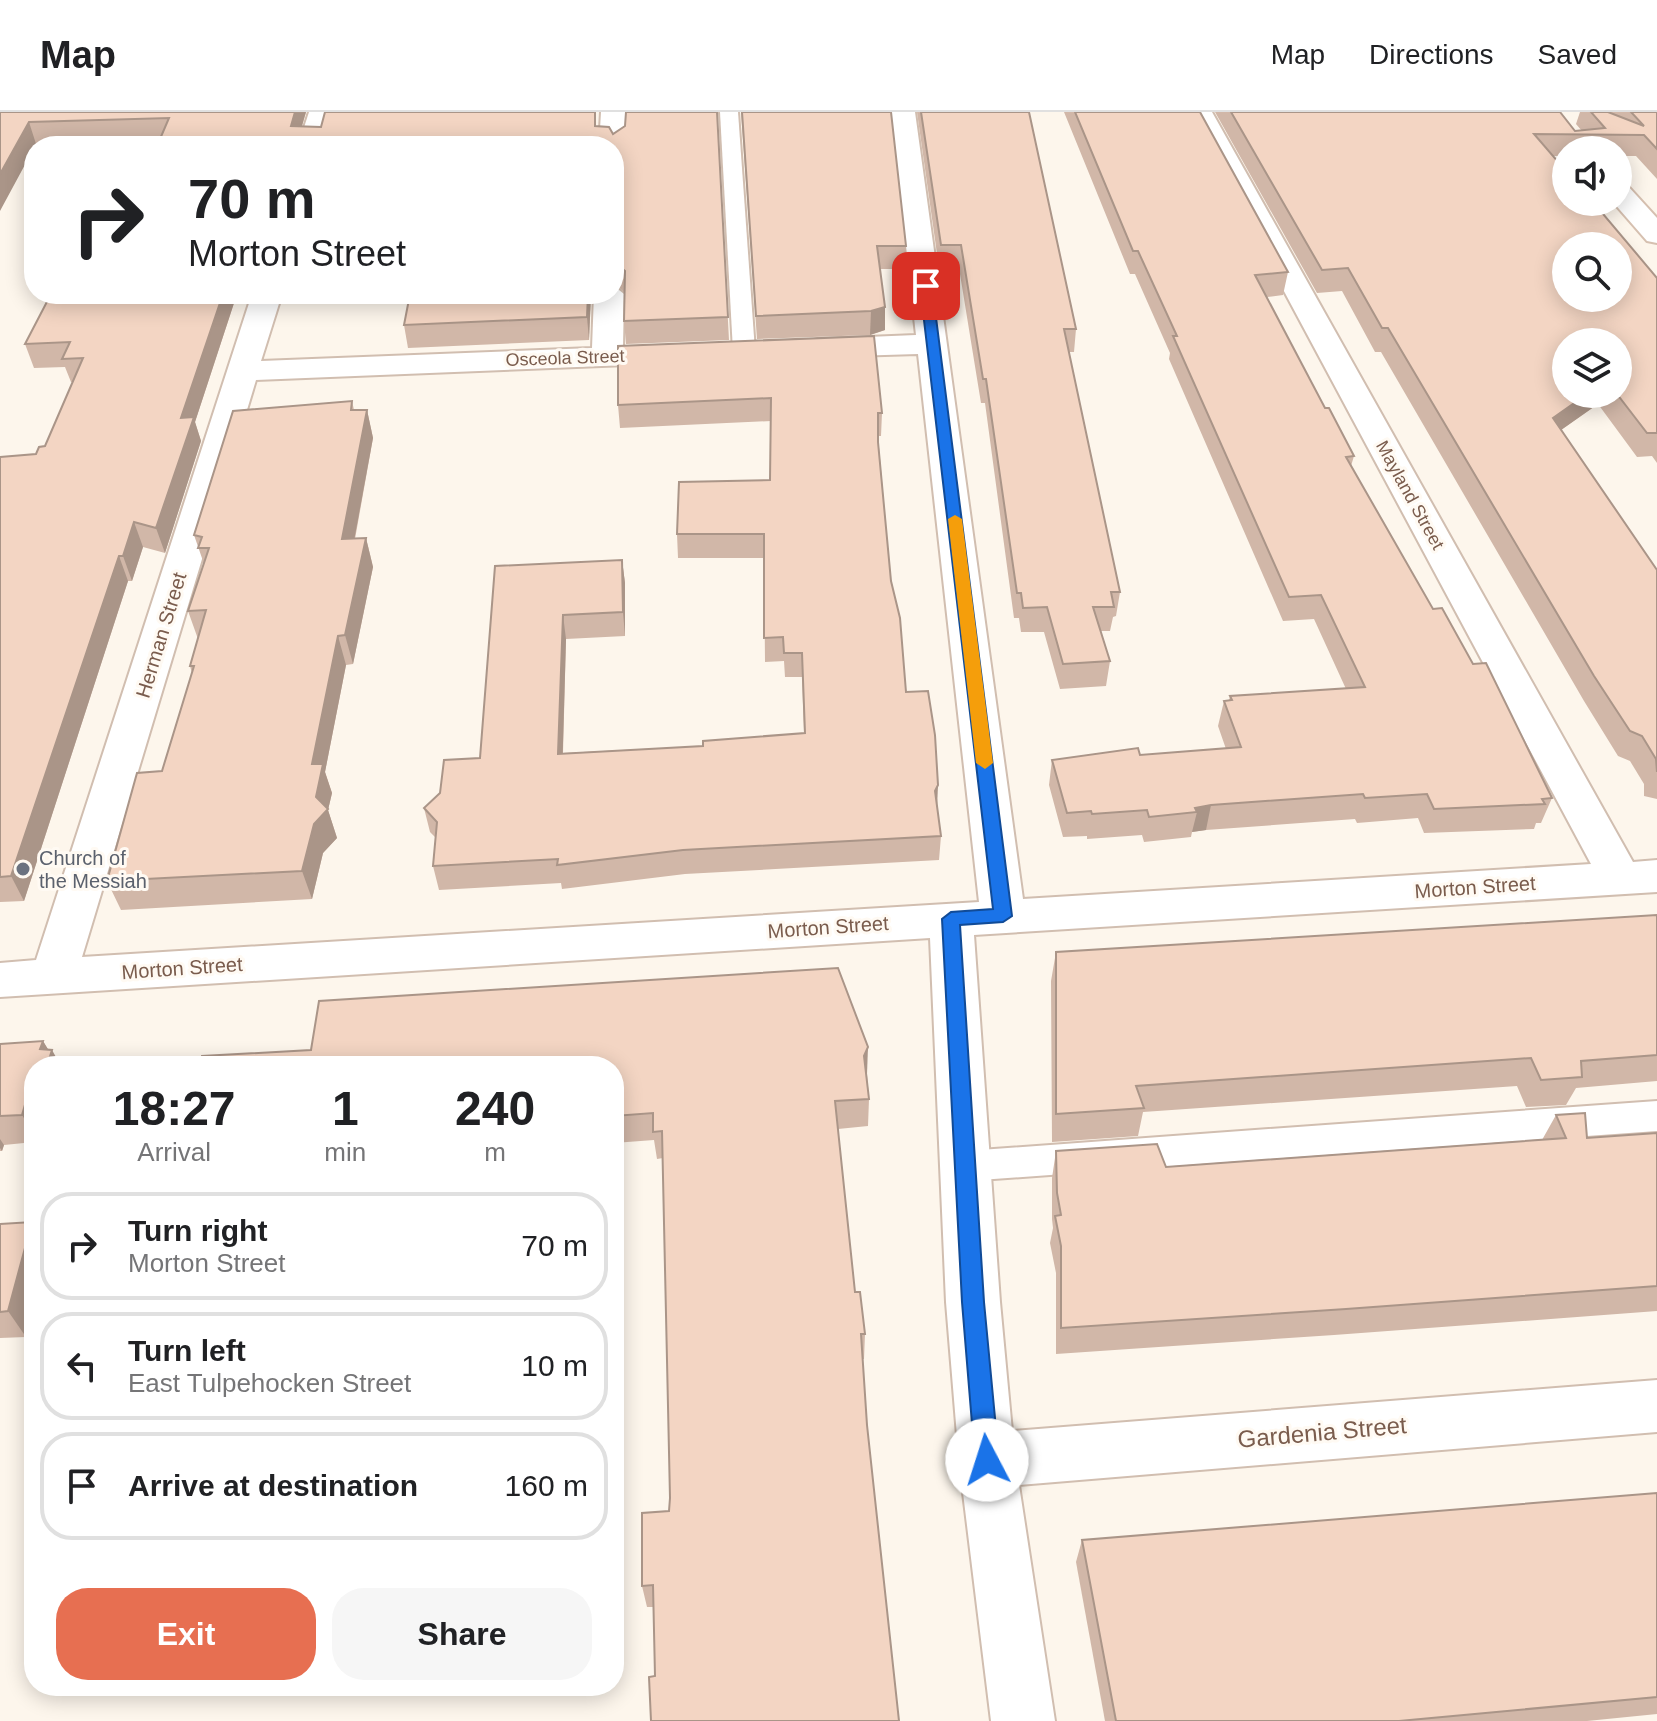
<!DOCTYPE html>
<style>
:root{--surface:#fff;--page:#f6f6f6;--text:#202124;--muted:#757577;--line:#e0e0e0;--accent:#e76f51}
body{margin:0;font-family:Arial,sans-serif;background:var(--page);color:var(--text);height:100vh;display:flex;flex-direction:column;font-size:30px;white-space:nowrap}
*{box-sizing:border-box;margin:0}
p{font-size:26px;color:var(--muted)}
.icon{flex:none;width:44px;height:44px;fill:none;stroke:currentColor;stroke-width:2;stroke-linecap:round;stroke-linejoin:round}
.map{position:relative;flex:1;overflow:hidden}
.sheet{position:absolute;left:24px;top:944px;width:600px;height:640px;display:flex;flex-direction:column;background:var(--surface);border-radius:32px;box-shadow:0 4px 20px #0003}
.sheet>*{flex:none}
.top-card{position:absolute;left:24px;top:24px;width:600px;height:168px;border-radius:32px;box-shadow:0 4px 20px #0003;background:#fff;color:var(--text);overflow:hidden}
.fabs{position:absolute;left:1552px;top:24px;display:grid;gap:16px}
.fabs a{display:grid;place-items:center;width:80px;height:80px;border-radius:50%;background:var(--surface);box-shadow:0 4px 20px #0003;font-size:40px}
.pin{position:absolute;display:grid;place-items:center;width:68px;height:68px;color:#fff;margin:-34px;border-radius:16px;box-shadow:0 4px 12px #0006}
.me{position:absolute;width:88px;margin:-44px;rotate:355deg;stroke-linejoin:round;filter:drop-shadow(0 0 6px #0008)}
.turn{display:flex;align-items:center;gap:28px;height:168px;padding:0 32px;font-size:36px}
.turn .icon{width:104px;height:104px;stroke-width:2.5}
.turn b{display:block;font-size:56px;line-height:68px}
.eta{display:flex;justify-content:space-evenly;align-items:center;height:136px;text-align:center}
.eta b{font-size:48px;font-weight:700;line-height:56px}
.primary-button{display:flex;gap:16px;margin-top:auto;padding:16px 32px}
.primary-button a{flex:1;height:92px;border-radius:32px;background:var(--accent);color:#fff;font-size:32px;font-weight:700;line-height:92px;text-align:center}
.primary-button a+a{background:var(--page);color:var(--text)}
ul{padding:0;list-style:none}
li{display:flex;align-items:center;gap:24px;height:108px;margin:0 16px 12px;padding:0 16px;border:4px solid var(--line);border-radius:32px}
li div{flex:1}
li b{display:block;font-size:30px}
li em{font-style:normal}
header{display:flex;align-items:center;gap:48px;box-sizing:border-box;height:112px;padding:0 40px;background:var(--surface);border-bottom:2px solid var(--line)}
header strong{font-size:38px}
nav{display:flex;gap:44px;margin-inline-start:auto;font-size:28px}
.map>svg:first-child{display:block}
</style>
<header>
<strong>Map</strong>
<nav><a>Map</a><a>Directions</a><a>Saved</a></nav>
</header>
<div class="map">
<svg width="1657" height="1609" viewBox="0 0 1657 1609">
<rect width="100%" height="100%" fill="#fdf6ec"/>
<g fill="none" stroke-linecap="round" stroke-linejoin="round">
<defs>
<g id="lane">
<polygon points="720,0 738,0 755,239 744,246 733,239"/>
<polygon points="1657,989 1657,1019 966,1069 953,1065 948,1054 953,1043 966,1039"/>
</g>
<g id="street">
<polygon points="309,0 333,0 324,34 298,34"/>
<polygon points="601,0 625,0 625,34 621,39 614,41 614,34 599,34"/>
<polygon points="891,0 915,0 1023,787 1591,752 1188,0 1212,0 1633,750 1657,748 1657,780 974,823 1000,1190 1012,1319 1657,1268 1657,1320 1019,1373 1055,1609 991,1609 959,1348 946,1190 930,826 0,885 0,851 36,848 252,182 282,182 261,249 592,236 594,182 614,182 614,174 624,182 623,235 688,235 692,242 688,249 677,251 256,268 82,845 979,790 918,242 818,245 807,242 803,236 807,230 818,227 916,223"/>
</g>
<polygon id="secondary" points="1618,71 1627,73 1657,106 1657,131 1647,129 1613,90 1618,90"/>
</defs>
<use href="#lane" stroke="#d1beb0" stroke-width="4"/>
<use href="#street" stroke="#d1beb0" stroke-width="4"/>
<use href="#secondary" stroke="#d6c0b0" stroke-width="4"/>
<use href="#lane" fill="#fff" fill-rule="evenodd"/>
<use href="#street" fill="#fff" fill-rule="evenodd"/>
<use href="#secondary" fill="#fff" fill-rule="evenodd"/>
</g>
<g fill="#d1b7a8" fill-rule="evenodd">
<polygon points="0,0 306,0 302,14 597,15 613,22 717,0 729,228 626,232 624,209 624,180 614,171 614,34 159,28 36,32"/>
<polygon points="741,0 891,0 906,134 905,157 880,157 885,195 885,218 870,223 757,227"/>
<polygon points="917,0 1029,0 1076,217 1074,240 1069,240 1120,480 1116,504 1113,505 1110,519 1101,519 1110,549 1106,574 1060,577 1044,520 1021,520 1019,506 1014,506 985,291 981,291 959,156 939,156"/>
<polygon points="1064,0 1200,0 1288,160 1283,183 1267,185 1325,296 1354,344 1351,354 1433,497 1473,552 1552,686 1541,711 1536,711 1534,717 1424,721 1418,706 1357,711 1355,707 1206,718 1192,720 1191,725 1144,730 1142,723 1087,727 1087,724 1063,725 1049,673 1052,648 1140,643 1226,637 1218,614 1224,589 1229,589 1230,584 1346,577 1314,507 1283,509 1169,247 1170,241 1135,162 1130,162"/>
<path d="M1215 0H1560L1575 19H1582L1576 12 1580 0H1657V67L1636 44H1618V38H1566V44H1553L1657 166V351L1652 344 1637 345 1598 292 1561 318 1657 458V687L1644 684V672L1630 649 1618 644 1584 589 1381 240H1375L1342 179 1317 181ZM1618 230V282H1566Z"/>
<polygon points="51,182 249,182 246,190 234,191 195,310 201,329 165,441 143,435 132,469 128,469 24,789 0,790 0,345 36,342 45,334 73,270 71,270 65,255 34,256 25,232"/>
<polygon points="282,182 402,182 283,188"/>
<polygon points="410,182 591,182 589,228 408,236 404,213"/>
<polygon points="618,234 882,301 881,324 878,324 891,469 906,580 937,695 941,724 939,748 685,762 562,777 561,771 439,778 433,754 436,726 430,720 424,696 480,646 495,454 622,448 625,471 625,524 566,527 563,641 703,634 804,621 802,565 785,565 784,549 765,550 764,446 678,446 677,422 770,368 771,309 620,316 618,293"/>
<polygon points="352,289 354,298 367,298 373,326 355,427 366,426 373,455 353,552 346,553 325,660 332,681 328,698 337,726 323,741 312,787 121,798 107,769 162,659 192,561 190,554 198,527 188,499 204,452 194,423"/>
<polygon points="1657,803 1657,969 1576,976 1566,993 1526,995 1517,974 1143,1000 1138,1024 1052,1030 1051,869 1056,840"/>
<polygon points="43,929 48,938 34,954 34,1030 4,1033 2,1039 0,1039 0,932"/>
<polygon points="614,954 867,962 869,987 868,1014 838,1017 855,1180 865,1222 864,1247 863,1247 655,1564 654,1495 647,1495 642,1474 669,1399 670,1386 663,1046 657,1047 654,1028 614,1031"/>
<polygon points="1556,1003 1587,1026 1657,1021 1657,1199 1334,1223 1056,1242 1056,1161 1050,1131 1053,1116 1052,1107 1052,1066 1056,1039 1166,1055 1542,1028"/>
<polygon points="32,1110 34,1113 34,1196 26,1225 0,1226 0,1112"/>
<polygon points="1657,1381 1657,1602 1587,1609 1105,1609 1076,1450 1082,1428"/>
</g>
<g fill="#aa9588">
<polygon points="295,0 306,0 296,34 291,14"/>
<polygon points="29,10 36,32 34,34 34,36 0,99 0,62"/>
<polygon points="223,182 232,182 234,191 195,310 201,329 165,441 156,416 181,306"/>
<polygon points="244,182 249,182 246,190"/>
<polygon points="588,182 591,182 589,228 587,205"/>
<polygon points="885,195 885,218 870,223 871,199"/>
<polygon points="1587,282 1601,282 1598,292 1544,330 1553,306"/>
<polygon points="367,298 373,326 349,456 342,427"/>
<polygon points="134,410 143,435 132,469 123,444"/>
<polygon points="366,426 373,455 353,552 345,523"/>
<polygon points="119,444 128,469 24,789 11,764"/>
<polygon points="622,448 625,471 625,524 623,500"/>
<polygon points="563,503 566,527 562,666 558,642"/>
<polygon points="338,524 346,553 325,660 332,681 328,698 337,726 323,741 312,787 302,759 316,685 312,652"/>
<polygon points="938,673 937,697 935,679"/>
<polygon points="1211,693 1206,718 1192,720 1197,700 1195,696"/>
<polygon points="43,929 51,942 52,938 61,954 47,954 40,937"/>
<polygon points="868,935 867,962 864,972 864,944"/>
<polygon points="29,979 34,988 34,1022 22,1003"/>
<polygon points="0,1027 4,1033 2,1039 0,1036"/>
<polygon points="32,1110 34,1113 34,1196 26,1225 8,1199"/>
</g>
<g fill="#f3d5c3" stroke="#aa9588" stroke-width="2" fill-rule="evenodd">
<polygon points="0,0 295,0 291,14 321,15 325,0 595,0 595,14 609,15 613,22 625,14 626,0 717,0 728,205 624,209 625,159 614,150 614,34 157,34 169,6 29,10 0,62"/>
<polygon points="742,0 891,0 906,134 877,134 885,195 871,199 756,204"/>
<polygon points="921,0 1029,0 1076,217 1064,217 1120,480 1111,480 1114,495 1093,495 1110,549 1063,552 1047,495 1023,496 1021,481 1017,481 986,267 983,267 961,133 941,133"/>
<polygon points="1075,0 1200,0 1288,160 1255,163 1325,296 1329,296 1354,344 1346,345 1433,497 1442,496 1473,552 1486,551 1552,686 1542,687 1545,692 1434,697 1427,682 1365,686 1363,682 1211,693 1195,696 1197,700 1149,705 1147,698 1092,702 1091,699 1067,701 1052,648 1138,636 1140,643 1241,635 1224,589 1232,588 1230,584 1365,575 1321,483 1289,485 1173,224 1177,224 1138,139 1133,139"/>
<path d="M1231 0H1560L1575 19 1605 16 1591 0H1608L1644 14 1631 0H1657V37L1644 23 1534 22 1566 59V90H1593L1657 166V321H1647L1617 282H1618V230H1566V282H1587L1553 306 1657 458V660L1656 647 1642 624 1630 619 1594 564 1388 216H1382L1348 156 1322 158ZM1566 134H1618V186H1566Z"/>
<polygon points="51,182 223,182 181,306 194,305 156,416 134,410 123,444 119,444 11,764 0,765 0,345 36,342 39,335 45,334 83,246 62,247 70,230 25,232"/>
<polygon points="410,182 588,182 587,205 404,213"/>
<polygon points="874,224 882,301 878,301 878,330 891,469 900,506 906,580 928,579 935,623 938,673 935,679 941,724 683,738 557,753 558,747 433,754 437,710 424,696 440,681 444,648 480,646 495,454 622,448 623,500 563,503 558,642 703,634 703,629 805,621 802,541 784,541 783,525 764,526 764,422 677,422 679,370 770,368 771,286 618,293 618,234"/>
<polygon points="352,289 351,298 367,298 342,427 366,426 345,523 338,524 312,652 323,652 316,685 328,697 314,712 302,759 107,769 137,661 162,659 194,554 190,554 206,498 188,499 209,436 198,436 202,425 194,423 233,299"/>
<polygon points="1657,803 1657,943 1581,949 1582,965 1541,968 1531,946 1136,974 1144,996 1056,1002 1056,840"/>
<polygon points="838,856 868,935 864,944 869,987 835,989 855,1180 860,1180 865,1222 861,1222 867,1313 899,1609 651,1609 649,1565 655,1564 653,1473 642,1474 642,1401 669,1399 670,1386 662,1019 653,1020 653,1001 614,1004 614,954 200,954 202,944 311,938 319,889"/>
<polygon points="43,929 40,937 52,938 47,954 34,954 34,979 29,979 22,1003 0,1004 0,932"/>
<polygon points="1585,1001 1587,1026 1657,1021 1657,1174 1346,1197 1061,1216 1061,1134 1055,1104 1061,1103 1057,1081 1056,1039 1157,1032 1166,1055 1566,1026 1556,1003"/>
<polygon points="32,1110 8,1199 0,1200 0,1112"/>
<polygon points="1657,1381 1657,1585 1399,1609 1116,1609 1082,1428"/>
</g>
<polygon fill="#1a73e8" stroke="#114b97" stroke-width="2" points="926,170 932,174 1012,804 1003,810 960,813 984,1190 999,1348 995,1356 987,1359 978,1356 975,1348 962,1190 942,807 951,800 993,797 920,174"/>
<polygon fill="#f59e0b" points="955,403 962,407 993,651 985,657 976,651 948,407"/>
<circle fill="#6b7280" stroke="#fffaf3" stroke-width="3" cx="23" cy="757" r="8"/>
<g text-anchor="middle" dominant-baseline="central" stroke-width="6" stroke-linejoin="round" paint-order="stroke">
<g font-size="18" fill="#7a5c4d" stroke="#fffaf3">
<text transform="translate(565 246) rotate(-2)">Osceola Street</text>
<text transform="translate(1410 383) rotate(61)">Mayland Street</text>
</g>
<g font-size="20" fill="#7a5c4d" stroke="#fffaf3">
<text transform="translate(161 523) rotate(-73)">Herman Street</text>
<text transform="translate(1475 775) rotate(-4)">Morton Street</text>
<text transform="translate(828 815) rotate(-4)">Morton Street</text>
<text transform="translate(182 856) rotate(-4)">Morton Street</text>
</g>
<g font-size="20" fill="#5b616d" stroke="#fffaf3" text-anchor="start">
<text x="39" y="746">Church of<tspan x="39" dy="23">the Messiah</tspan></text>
</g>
<g font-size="24" fill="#7a5c4d" stroke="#fffaf3">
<text transform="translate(1322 1320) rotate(-5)">Gardenia Street</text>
</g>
</g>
</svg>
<div class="fabs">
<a><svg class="icon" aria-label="sound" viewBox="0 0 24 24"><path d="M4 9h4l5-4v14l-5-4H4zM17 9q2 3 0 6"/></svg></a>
<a><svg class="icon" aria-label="search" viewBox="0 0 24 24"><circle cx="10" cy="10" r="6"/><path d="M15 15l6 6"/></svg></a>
<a><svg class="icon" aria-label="layers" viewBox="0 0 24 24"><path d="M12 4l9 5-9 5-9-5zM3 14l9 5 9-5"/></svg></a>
</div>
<div class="pin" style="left:926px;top:174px;background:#d93025"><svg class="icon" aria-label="arrive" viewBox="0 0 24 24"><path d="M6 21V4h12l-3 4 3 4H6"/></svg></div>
<svg class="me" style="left:987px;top:1348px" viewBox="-20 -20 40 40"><circle r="19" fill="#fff"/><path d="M0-13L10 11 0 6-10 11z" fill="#1a73e8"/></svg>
<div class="top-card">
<div class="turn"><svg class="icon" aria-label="right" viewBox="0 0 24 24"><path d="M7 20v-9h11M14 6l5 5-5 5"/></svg><div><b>70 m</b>Morton Street</div></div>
</div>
<section class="sheet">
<div class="eta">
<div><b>18:27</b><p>Arrival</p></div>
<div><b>1</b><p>min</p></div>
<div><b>240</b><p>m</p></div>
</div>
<ul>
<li><svg class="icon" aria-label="right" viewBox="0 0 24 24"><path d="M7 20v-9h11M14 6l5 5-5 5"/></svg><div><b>Turn right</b><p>Morton Street</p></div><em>70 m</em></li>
<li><svg class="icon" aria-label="left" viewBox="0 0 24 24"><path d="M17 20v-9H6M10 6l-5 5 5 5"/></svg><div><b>Turn left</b><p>East Tulpehocken Street</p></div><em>10 m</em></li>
<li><svg class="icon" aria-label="arrive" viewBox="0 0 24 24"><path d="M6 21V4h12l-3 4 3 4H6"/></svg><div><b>Arrive at destination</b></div><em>160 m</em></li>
</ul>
<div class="primary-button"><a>Exit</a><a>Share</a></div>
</section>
</div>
